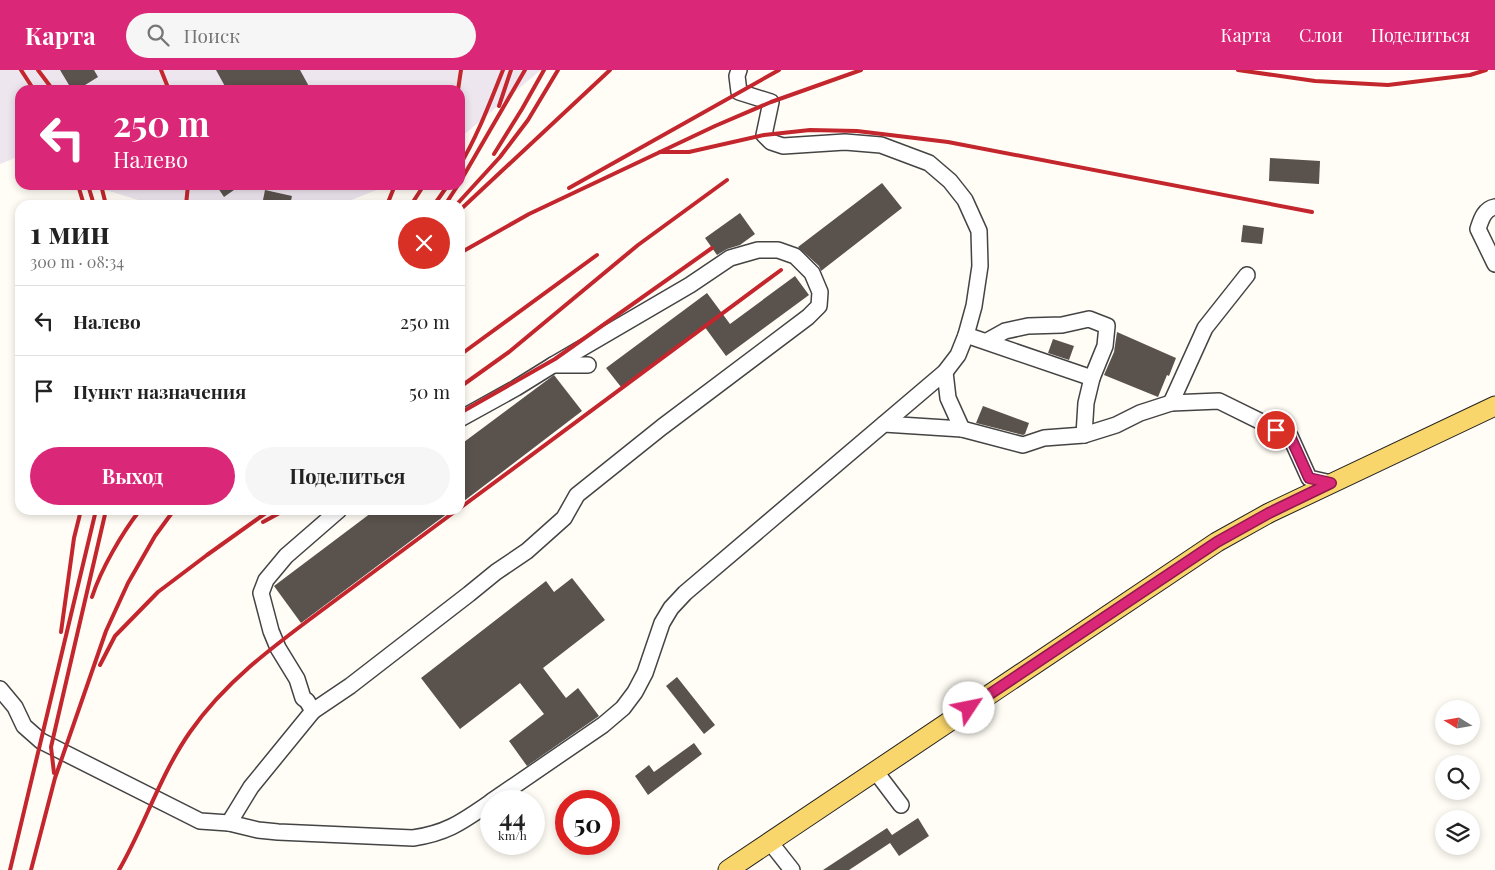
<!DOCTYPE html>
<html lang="ru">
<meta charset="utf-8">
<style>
:root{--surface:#fff;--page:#f6f6f6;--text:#222;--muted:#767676;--line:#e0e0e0;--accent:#db2777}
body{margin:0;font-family:"Playfair Display",serif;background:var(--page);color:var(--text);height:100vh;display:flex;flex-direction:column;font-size:19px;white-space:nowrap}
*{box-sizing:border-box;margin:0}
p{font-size:16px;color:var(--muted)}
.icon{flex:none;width:28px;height:28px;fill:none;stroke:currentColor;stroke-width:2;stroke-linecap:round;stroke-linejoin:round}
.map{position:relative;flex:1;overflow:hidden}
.details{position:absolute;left:15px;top:130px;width:450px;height:315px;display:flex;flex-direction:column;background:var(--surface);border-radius:15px;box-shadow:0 2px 8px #0003}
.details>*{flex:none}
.banner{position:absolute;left:15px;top:15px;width:450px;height:105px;border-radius:15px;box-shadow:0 2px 8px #0003;background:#db2777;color:#fff;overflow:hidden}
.needle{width:32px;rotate:281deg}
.fabs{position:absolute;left:1435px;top:630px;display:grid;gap:10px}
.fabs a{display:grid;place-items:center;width:45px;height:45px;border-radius:50%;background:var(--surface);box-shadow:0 2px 8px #0003;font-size:25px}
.speed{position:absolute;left:480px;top:720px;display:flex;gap:10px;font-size:25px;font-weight:700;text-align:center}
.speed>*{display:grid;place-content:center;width:65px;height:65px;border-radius:50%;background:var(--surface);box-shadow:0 2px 8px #0003;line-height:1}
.speed small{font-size:12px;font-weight:400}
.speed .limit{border:8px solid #d22;background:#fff;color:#111}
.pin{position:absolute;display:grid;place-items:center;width:42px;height:42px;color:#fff;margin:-21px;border:2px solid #fff;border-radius:50%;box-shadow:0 1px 5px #0007}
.me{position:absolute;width:55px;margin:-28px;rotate:56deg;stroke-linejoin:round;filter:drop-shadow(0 0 4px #0008)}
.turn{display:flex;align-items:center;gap:18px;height:105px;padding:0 15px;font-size:22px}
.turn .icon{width:65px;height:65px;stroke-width:2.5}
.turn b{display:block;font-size:35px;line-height:42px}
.round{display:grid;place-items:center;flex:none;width:52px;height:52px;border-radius:26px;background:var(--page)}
.summary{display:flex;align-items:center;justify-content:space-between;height:85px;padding:0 15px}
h1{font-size:30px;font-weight:700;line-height:38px}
.button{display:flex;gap:10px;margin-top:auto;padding:10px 15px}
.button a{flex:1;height:58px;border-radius:30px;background:var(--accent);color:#fff;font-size:20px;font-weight:700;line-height:58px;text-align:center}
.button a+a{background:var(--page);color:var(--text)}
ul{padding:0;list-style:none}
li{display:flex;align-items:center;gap:15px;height:70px;padding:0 15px;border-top:1px solid var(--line)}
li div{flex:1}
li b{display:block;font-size:19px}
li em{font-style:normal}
header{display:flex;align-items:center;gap:30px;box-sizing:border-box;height:70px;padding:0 25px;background:var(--accent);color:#fff}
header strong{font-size:24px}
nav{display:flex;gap:28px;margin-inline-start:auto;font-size:18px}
.search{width:350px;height:45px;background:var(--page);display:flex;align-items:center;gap:12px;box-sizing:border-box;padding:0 18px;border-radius:28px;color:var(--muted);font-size:19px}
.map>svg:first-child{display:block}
</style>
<header>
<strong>Карта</strong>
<div class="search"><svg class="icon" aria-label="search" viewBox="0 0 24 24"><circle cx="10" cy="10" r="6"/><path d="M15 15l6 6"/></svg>Поиск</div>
<nav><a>Карта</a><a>Слои</a><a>Поделиться</a></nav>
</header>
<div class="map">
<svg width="1495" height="800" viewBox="0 0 1495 800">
<rect width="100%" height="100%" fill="#fffdf5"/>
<g fill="#eee6ef">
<polygon points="0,0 541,0 460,68 460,20 20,20 20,86 0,94"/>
<polygon points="90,115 389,115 339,135 154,135"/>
</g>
<g fill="#5a524d">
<polygon points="60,0 94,0 98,7 77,20 72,20"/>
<polygon points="216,0 300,0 311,20 227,20"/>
<polygon points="1270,88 1320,91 1319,114 1269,111"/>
<polygon points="882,113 902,138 821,201 819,196 798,177"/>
<polygon points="216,115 241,115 224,127"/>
<polygon points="265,120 292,126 290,135 270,135 271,131 263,130"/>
<polygon points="740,143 755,164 740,175 727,179 717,185 705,168"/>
<polygon points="1243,155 1264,158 1262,174 1241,172"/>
<polygon points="795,206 809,225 726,286 704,256 621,317 606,298 707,223 730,254"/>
<polygon points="1117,262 1176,288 1169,306 1167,305 1158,327 1104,305 1114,282"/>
<polygon points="1053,269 1074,276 1069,290 1048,283"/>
<polygon points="554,305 582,341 460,434 460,375"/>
<polygon points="983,336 1029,353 1025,364 1023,365 976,353"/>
<polygon points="375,440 452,440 301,553 274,516"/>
<polygon points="572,508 605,550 543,598 566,628 578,618 599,646 527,696 509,671 544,644 520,613 460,659 421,608 546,511 554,522"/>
<polygon points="677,607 715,655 704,664 666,616"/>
<polygon points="694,673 702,684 648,725 635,706 649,695 654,702"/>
<polygon points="918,748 929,766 899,786 890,773 849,800 823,800 887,758 892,765"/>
</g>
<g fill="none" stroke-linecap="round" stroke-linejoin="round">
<defs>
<g id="minor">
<path d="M1495 137C1484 139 1481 150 1478 159L1495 194"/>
<polyline points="966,265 1092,308 1086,333 1084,365"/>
<polyline points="987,271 1005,261 1028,256 1062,255 1089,249 1107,256 1105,276 1092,308"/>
<polyline points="945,302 948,328 962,359"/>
<polyline points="1171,333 1205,258 1247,205"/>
<polyline points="460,349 516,318 553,295 588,295"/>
<polyline points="884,354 962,359 1023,375 1044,368 1084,365 1116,355 1140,343 1171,333 1219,331 1290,366 1309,408 1331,413"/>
<path d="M0 619 15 637 24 656 41 671 200 751 229 753 258 760 278 762 413 768C448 763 463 751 491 732"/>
<polyline points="313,641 350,616 469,524 496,502 527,481 564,448 577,425 662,357 808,247 819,236 820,222 812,203 795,186 778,180 758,180 730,188 690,215 553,295"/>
<polyline points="876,702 901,735"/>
<polyline points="492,731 603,655 623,638 635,622 645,603 662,553 671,538 685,523 945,302 958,285 966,265 974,236 980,196 979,161 965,130 950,111 929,93 881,75 845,72 783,76 771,72 764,65 771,32 739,22 737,6 739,0"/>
<polyline points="229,753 251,717 313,641 307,631 303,628 297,609 278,578 271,561 261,523 266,510 286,486 339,440"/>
<polyline points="770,772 792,800"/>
</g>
<polyline id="major" points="728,800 1217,472 1269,443 1495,336"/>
</defs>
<use href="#minor" stroke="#444" stroke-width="18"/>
<use href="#major" stroke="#222" stroke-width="21"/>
<use href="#minor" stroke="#fff" stroke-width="15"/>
<use href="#major" stroke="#f9d66b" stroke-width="19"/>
<g stroke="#c4262e" stroke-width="4">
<polyline points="21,0 34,20"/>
<polyline points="38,0 53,20"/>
<polyline points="161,0 169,20"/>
<polyline points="1238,0 1315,11 1388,15 1470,5 1486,0"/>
<polyline points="458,20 461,0"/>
<polyline points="499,36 511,0"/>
<polyline points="660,82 689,82 764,65 810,60 857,61 948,72 1312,142"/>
<polyline points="494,84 522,39 544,0"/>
<path d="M460 95C478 65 490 32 503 0"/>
<polyline points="460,112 525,0"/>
<polyline points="78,115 84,135"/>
<polyline points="88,115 94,135"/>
<polyline points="101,115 106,135"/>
<polyline points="569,118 779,0"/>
<polyline points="458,133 500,87 528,50 558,0"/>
<polyline points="186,135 188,115"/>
<polyline points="387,135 395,115"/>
<polyline points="411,135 424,115"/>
<polyline points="434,135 448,115"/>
<polyline points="445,135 458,115"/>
<polyline points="460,140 610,0"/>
<polyline points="460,183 529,144 715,56 771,32 861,0"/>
<polyline points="460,285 597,185"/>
<polyline points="460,317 509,282 638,175 727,110"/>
<polyline points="460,343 555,289 712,178"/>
<polyline points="460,438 781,200"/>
<polyline points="263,452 285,440"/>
<path d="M92 527C101 499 122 463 140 440"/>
<polyline points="61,562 74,468 81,440"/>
<polyline points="100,595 115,566 158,522 207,485 270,440"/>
<polyline points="54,703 51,677 106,440"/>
<polyline points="10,800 96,440"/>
<polyline points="31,800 55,708 106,561 128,513 155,466 174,440"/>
<path d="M119 800C145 755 160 705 190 662 227 609 278 573 329 535 372 503 414 472 457 440"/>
</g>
</g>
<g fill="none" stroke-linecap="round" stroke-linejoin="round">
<defs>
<polyline id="route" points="969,638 1217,472 1269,443 1331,413 1309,408 1290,366 1276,360"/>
</defs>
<use href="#route" stroke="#8e194d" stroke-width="12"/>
<use href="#route" stroke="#db2777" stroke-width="9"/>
</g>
</svg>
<div class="fabs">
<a><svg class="needle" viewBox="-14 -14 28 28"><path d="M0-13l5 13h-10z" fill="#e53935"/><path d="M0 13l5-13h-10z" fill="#767676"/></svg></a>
<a><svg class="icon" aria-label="search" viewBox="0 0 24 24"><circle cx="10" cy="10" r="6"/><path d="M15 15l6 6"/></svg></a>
<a><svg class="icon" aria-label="layers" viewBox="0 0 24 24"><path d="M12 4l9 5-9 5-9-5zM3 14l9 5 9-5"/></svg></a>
</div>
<div class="speed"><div>44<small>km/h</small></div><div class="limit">50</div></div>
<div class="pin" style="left:1276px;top:360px;background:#d93025"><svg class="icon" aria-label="arrive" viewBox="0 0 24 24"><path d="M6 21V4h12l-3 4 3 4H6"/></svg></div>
<svg class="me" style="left:969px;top:638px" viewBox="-20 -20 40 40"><circle r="19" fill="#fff"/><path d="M0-13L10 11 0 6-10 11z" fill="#db2777"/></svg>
<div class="banner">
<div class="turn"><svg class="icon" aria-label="left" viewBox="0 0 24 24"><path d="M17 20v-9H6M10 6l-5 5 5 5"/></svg><div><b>250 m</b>Налево</div></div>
</div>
<section class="details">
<div class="summary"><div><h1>1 мин</h1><p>300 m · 08:34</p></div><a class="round" style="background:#d93025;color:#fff"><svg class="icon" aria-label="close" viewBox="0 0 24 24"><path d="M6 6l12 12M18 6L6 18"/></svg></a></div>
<ul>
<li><svg class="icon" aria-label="left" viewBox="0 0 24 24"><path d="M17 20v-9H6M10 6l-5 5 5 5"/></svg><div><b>Налево</b></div><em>250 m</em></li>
<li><svg class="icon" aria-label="arrive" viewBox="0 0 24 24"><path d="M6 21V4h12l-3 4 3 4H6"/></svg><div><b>Пункт назначения</b></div><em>50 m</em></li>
</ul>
<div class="button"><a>Выход</a><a>Поделиться</a></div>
</section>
</div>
